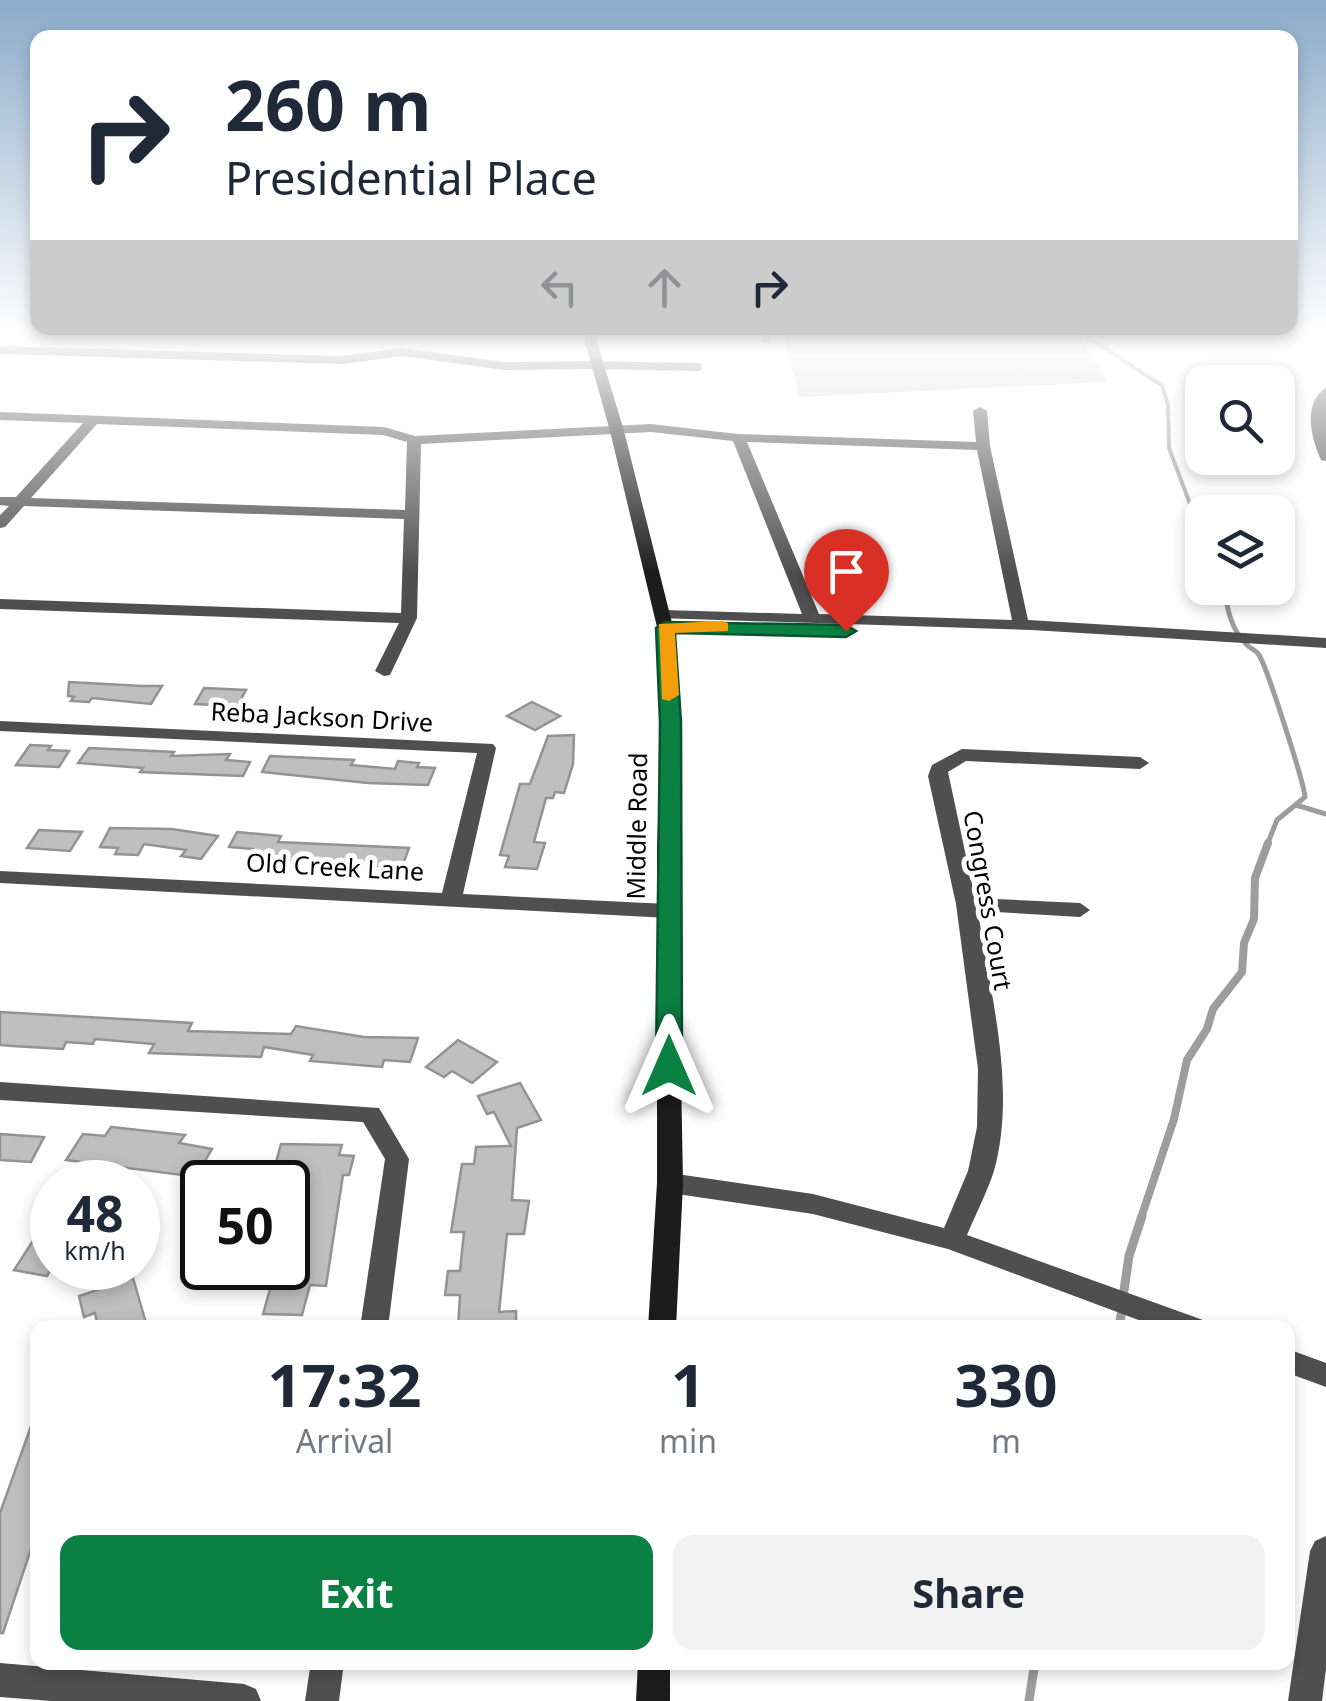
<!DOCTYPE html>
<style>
:root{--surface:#fff;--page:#f2f2f3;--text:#1f2937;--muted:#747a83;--accent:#0b8043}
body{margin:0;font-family:"Noto Sans",sans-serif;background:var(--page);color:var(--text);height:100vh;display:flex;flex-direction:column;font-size:38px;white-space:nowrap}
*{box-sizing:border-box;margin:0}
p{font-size:32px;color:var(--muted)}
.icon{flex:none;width:55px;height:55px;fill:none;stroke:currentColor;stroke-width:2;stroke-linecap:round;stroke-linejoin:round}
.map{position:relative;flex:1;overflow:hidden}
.panel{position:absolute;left:30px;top:1320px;width:1265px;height:350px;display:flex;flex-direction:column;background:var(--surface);border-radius:20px;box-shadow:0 5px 15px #0003}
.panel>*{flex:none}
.banner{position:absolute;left:30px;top:30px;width:1268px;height:305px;border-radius:20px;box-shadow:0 5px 15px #0003;background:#fff;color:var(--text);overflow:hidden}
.tools{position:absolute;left:1185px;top:365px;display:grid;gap:20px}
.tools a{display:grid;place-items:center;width:110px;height:110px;border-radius:20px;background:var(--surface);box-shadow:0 5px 15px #0003;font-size:50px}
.speed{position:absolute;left:30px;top:1160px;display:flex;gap:20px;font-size:50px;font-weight:700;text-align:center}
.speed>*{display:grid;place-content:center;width:130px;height:130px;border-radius:50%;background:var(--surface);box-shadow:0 5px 15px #0003;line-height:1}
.speed small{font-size:25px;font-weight:400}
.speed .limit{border:5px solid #111;border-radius:15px;background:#fff;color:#111}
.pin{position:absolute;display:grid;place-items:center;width:85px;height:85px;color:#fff;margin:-102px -42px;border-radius:50% 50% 50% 0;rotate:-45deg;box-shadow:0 0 10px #0007}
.pin .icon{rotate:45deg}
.me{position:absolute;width:110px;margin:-55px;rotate:0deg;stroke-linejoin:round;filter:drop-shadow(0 0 8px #0008)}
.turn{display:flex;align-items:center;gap:35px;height:210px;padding:0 30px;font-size:45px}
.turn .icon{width:130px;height:130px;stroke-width:2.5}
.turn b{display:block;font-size:70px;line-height:85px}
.lanes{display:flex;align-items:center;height:95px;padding:0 30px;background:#0003;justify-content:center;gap:50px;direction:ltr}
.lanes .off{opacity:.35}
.eta{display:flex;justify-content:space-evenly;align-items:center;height:170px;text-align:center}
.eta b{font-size:60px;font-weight:700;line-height:70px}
.primary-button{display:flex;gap:20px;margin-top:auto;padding:20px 30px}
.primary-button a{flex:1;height:115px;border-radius:20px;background:var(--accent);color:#fff;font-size:40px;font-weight:700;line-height:115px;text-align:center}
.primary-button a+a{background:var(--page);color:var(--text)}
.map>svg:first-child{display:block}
</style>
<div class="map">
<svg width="1326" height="1701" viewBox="0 0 1326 1701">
<rect width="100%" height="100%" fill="#fff"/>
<polygon fill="#d6d6d6" points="784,335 1080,335 1107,382 799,397"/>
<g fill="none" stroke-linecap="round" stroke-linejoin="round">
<path stroke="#9d9d9d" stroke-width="4" d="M1090 335 1088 339C1116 353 1135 370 1162 385L1168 405 1169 448 1202 536"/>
<g stroke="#9d9d9d" stroke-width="5">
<path d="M1225 588C1226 608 1232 631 1247 645 1252 650 1255 649 1259 655 1267 667 1304 783 1305 797L1277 820 1267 845"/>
<polyline points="1296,805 1326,814"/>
</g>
<polyline stroke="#9d9d9d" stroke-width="8" points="1141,1218 1174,1119 1187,1060 1207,1029 1213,1009 1242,972 1244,943 1254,919 1255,878 1268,843"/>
<g stroke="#9d9d9d" stroke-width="9">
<polyline points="1123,1297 1129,1256 1142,1216"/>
<polyline points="1119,1328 1122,1309"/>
<polyline points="1029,1701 1035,1662"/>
</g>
</g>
<g fill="#bfbfbf" stroke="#939393" stroke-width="2.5">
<polygon points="69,682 142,686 162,686 151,704 92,698 89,702 71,701 74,697 68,696"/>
<polygon points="204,688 246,690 237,706 195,704"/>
<polygon points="532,702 560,716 535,730 507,716"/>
<polygon points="574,735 573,764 564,793 555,792 553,798 546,798 534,842 545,843 537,869 505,867 509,856 500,855 520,784 530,784 548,736"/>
<polygon points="30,745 51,746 48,750 69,751 59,767 16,765"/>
<polygon points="89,748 174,752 171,756 230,754 226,760 250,762 243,776 140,772 143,768 78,763"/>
<polygon points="270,756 354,760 351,765 395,769 398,761 419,763 417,767 435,768 428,785 368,783 262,772"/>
<polygon points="110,828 172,829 218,836 201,859 181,856 186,850 144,844 138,855 115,854 118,848 100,847"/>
<polygon points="39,830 82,832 70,851 27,848"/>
<polygon points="237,832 281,836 278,842 409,848 402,867 247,859 253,849 229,847"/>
<polygon points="0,1012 192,1023 188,1031 291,1034 296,1026 364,1037 418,1038 410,1062 384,1060 382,1067 310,1061 313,1055 264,1047 261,1057 149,1053 154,1044 95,1039 93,1044 66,1042 63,1049 12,1046 0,1045"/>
<polygon points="458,1040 497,1062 472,1083 452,1071 444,1077 426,1067"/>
<polygon points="520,1083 541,1120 517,1128 512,1200 529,1201 524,1234 507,1234 499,1312 516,1311 516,1328 458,1328 460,1295 445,1295 448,1271 460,1271 464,1232 451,1232 462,1164 474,1164 476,1147 511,1146 494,1112 487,1114 478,1096"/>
<polygon points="111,1127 185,1135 179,1143 212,1149 198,1173 185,1171 182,1175 66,1160 83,1134 105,1136"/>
<polygon points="0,1134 44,1137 31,1162 0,1160"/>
<polygon points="281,1144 342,1145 339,1155 354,1156 349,1175 343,1175 326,1286 310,1285 302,1315 263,1314 276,1268 288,1268 288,1233 299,1174 273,1173"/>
<polygon points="40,1230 52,1233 52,1267 47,1276 14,1270"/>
<polygon points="133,1278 146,1323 133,1328 98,1328 95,1313 84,1317 79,1296"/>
<polygon points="35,1415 38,1528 3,1633 0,1633 0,1513"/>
</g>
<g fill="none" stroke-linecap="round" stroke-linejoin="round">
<g stroke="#4f4f4f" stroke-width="8">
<polyline points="766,335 766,339"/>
<polyline points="595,365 698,367"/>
</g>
<g fill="#4f4f4f" fill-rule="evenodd">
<polygon points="0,346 343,356 402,348 504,362 595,361 601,365 595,369 504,370 402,356 343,364 0,354"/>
<path d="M1326 388V461L1321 460C1311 438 1302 403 1326 388Z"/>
<path d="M980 407 987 411 990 446 1028 620 1326 638V648L1032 630 658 618 656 615 664 610 802 614 733 441 651 432 421 444 417 618 390 675 384 676 375 671 399 623 0 609V599L401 613 404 519 24 506 5 527 0 528V515L9 506 0 505V497H16L83 423 0 420V412L384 427 415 436 651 424 738 434 976 442 973 411ZM97 424 383 435 407 442 405 510 31 498ZM747 442 977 450 1012 620 819 614Z"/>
<polygon points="0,721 493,744 496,748 463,894 668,904 678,911 668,918 0,883 0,871 442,893 477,753 0,731"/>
<path d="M962 749 1140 757 1149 763 1140 769 966 761 948 772 975 898 1080 903 1090 910 1080 917 978 911C990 994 1017 1088 994 1171 987 1192 976 1214 967 1235L1203 1320 1207 1328H1160L948 1249 813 1214 670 1193 661 1190 657 1183 661 1176 670 1173 813 1194 944 1228 968 1171 977 1127 978 1069 956 904 928 776 932 765Z"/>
<polygon points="0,1082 379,1108 409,1159 388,1328 360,1328 385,1159 363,1122 0,1100"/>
<polygon points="1288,1349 1326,1363 1326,1387 1288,1373"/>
<polygon points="1326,1536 1326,1669 1322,1701 1288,1701 1310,1551 1315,1541"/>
<polygon points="311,1662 344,1662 339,1701 305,1701"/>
<polygon points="0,1663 244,1684 256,1689 261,1701 51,1701 0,1697"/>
</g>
<g fill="#1c1c1c" fill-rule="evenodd">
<polygon points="583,335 595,335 624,431 673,627 680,722 677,850 683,1183 676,1328 648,1328 657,1183 657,850 662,722 657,627 610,431"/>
<polygon points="638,1662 670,1662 670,1701 636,1701"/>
</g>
</g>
<linearGradient id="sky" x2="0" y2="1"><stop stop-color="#8aabca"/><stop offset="0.58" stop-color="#fff"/><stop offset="1" stop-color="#fff" stop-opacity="0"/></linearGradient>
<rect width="1326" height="573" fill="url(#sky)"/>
<polygon fill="#0b8043" stroke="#07532c" stroke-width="2.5" points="665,622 846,625 856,631 846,637 675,633 681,722 682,1066 678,1073 660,1073 656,1066 660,722 656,628"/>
<polygon fill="#f59e0b" points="722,621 728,623 728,631 675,633 679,695 669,701 662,699 659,624"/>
<g text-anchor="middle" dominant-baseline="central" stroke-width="10" stroke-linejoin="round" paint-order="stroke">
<g font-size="25" fill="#000" stroke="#fff">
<text transform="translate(322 716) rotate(3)">Reba Jackson Drive</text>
<text transform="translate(636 826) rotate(-89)">Middle Road</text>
<text transform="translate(335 866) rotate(3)">Old Creek Lane</text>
<text transform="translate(989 900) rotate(80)">Congress Court</text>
</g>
</g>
</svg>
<div class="tools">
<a><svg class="icon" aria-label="search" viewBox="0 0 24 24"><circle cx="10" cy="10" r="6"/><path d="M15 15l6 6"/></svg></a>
<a><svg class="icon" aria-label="layers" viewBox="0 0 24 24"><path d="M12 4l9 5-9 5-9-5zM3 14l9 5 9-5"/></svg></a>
</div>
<div class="speed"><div>48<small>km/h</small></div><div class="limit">50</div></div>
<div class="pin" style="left:846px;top:631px;background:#d93025"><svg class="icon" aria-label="arrive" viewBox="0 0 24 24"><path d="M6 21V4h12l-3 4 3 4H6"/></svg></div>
<svg class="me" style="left:669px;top:1066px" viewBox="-20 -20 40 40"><path d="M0-17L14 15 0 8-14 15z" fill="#0b8043" stroke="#fff" stroke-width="4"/></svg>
<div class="banner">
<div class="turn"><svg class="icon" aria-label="right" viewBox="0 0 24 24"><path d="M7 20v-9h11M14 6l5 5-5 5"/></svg><div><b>260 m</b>Presidential Place</div></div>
<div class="lanes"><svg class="icon off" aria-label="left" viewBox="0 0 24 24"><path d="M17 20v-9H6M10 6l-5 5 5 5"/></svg><svg class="icon off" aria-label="ahead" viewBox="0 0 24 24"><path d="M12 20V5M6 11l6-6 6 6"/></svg><svg class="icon" aria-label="right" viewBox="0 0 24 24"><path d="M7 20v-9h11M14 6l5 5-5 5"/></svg></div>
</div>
<section class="panel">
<div class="eta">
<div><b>17:32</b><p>Arrival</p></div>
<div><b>1</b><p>min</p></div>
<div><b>330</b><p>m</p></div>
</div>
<div class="primary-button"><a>Exit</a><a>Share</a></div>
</section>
</div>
